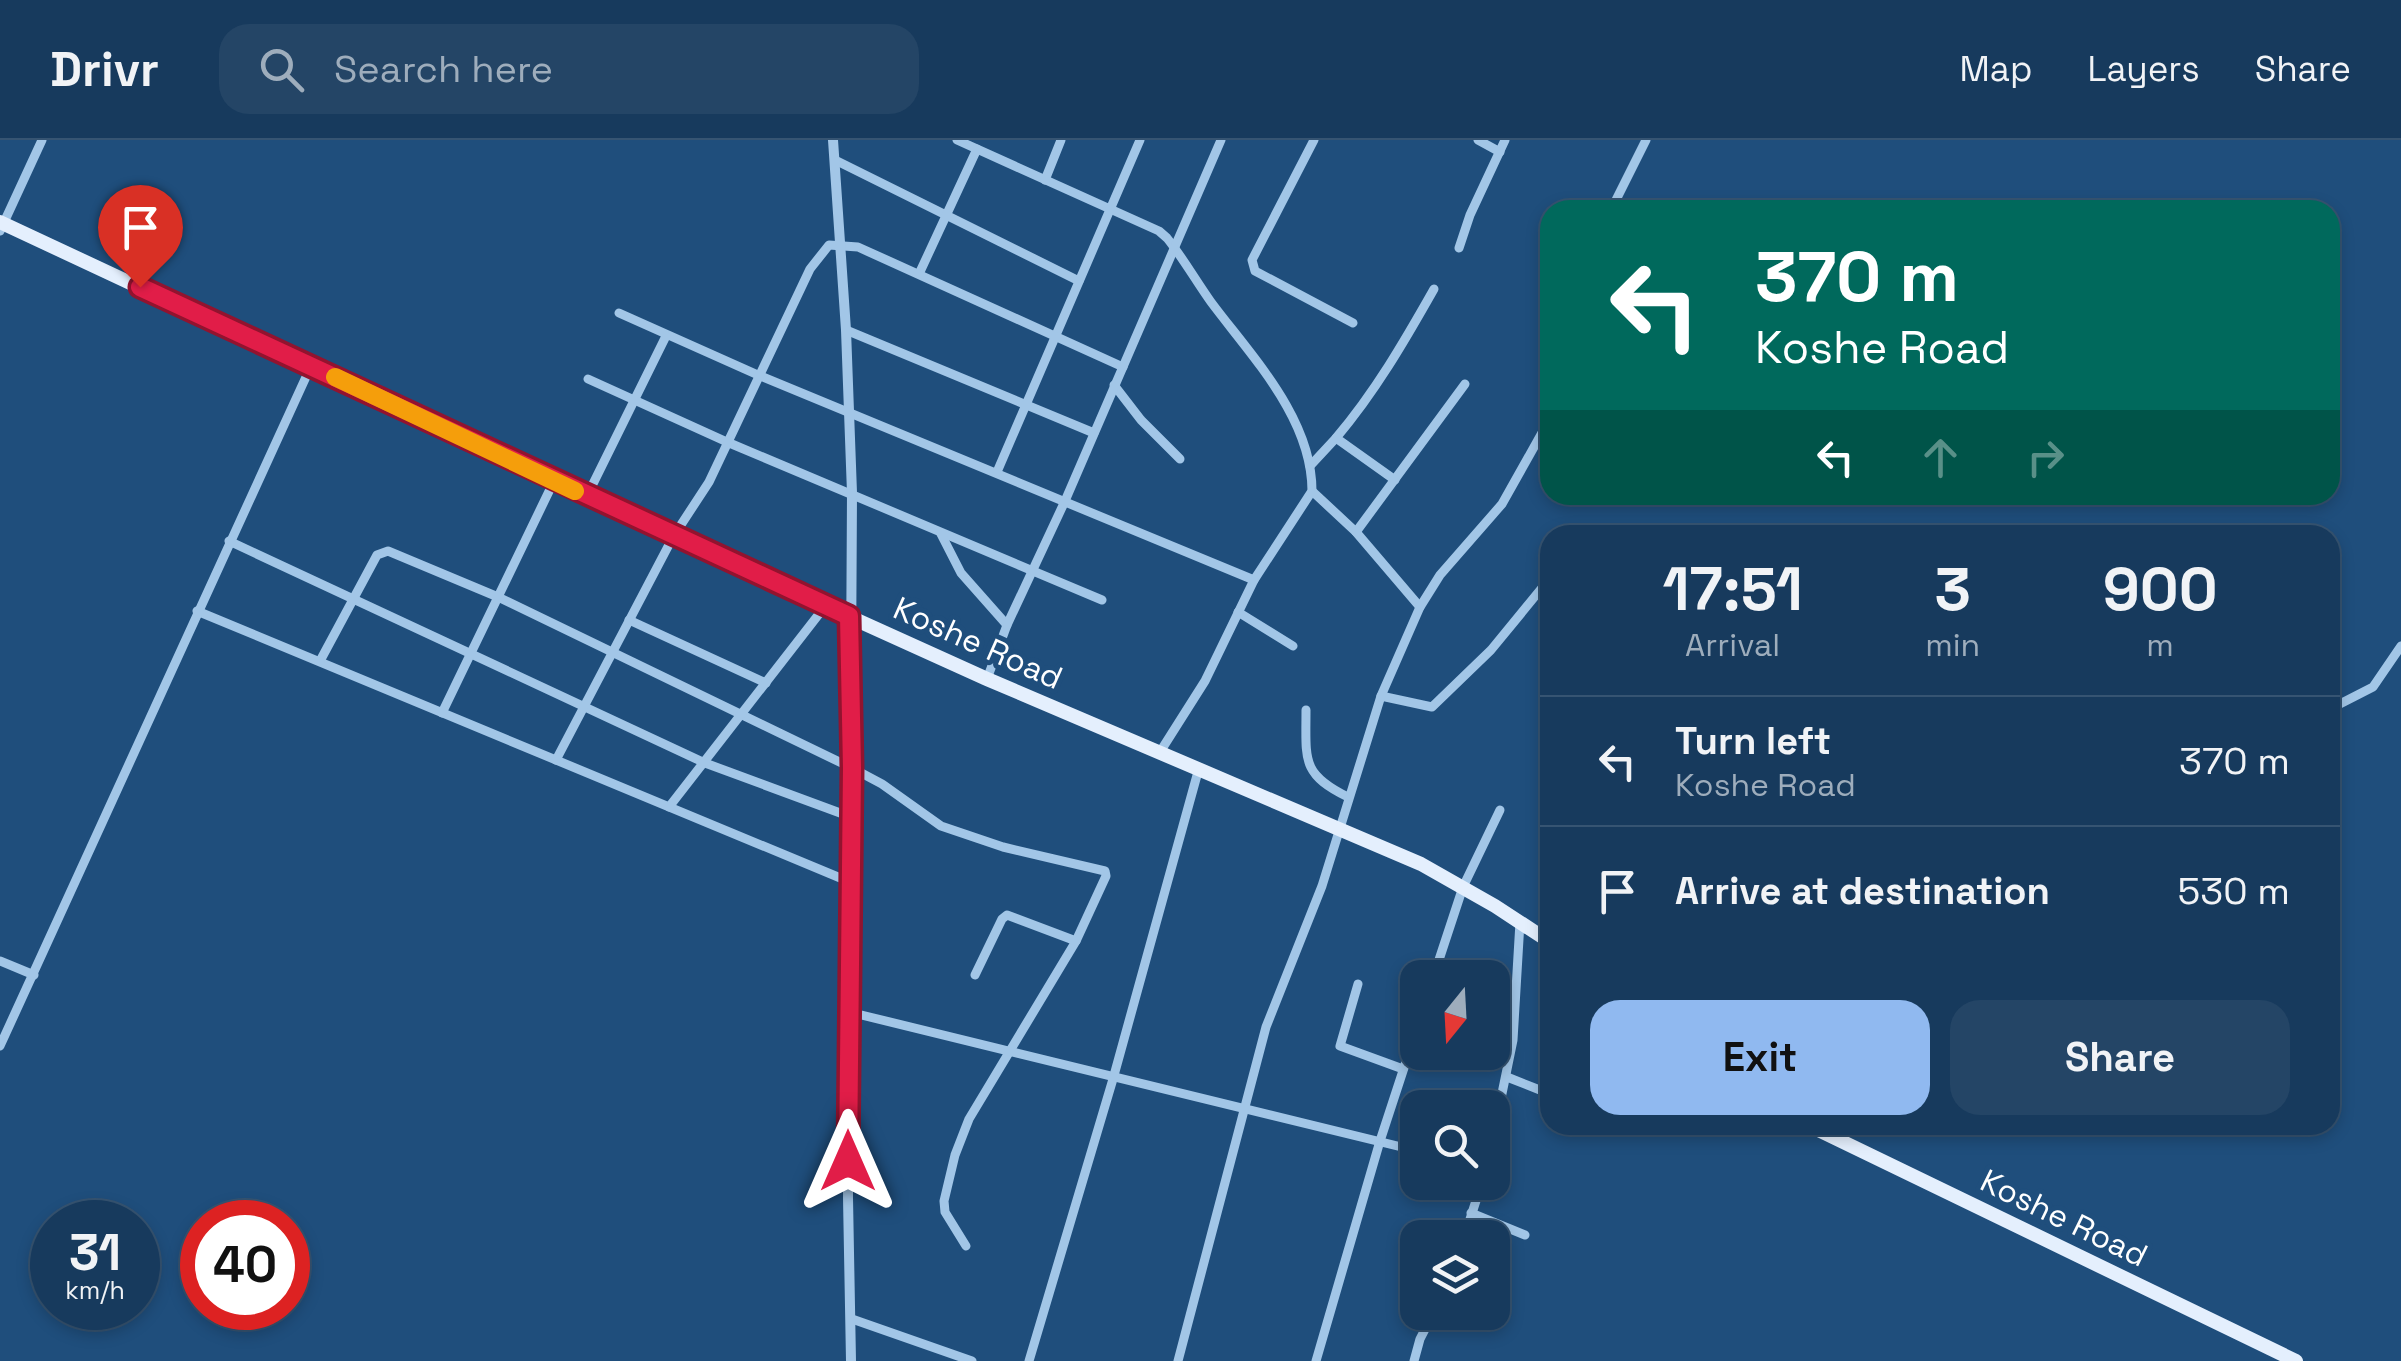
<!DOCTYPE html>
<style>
:root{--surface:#173a5d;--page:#244566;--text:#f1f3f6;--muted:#9eadbc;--line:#365472;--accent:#90b9f0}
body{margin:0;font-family:"Space Grotesk",sans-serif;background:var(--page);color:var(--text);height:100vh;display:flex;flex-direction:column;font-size:38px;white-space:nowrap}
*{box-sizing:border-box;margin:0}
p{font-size:32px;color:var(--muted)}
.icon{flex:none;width:55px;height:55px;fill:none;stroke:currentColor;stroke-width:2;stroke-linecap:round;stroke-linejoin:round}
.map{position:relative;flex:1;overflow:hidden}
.sheet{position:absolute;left:1540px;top:385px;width:800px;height:610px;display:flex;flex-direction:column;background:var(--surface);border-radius:30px;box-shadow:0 5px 15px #0003,0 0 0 2px var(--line)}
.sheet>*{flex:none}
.guide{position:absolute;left:1540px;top:60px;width:800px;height:305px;border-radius:30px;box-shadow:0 5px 15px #0003,0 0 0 2px var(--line);background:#00695c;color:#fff;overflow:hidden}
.needle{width:65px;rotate:198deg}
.buttons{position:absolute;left:1400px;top:820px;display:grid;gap:20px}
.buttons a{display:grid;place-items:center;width:110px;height:110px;border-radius:20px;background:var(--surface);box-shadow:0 5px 15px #0003,0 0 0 2px var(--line);font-size:50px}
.speed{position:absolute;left:30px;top:1060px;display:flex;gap:20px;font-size:50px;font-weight:700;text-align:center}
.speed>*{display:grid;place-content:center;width:130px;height:130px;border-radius:50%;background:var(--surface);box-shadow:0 5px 15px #0003,0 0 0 2px var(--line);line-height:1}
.speed small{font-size:25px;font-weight:400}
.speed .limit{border:15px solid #d22;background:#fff;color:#111}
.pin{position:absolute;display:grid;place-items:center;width:85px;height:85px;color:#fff;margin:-102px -42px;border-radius:50% 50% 50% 0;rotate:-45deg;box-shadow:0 0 10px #0007}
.pin .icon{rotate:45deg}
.me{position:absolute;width:110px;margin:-55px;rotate:0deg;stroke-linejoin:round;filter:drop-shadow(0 0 8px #0008)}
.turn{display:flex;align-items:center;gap:35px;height:210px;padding:0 50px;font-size:45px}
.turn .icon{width:130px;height:130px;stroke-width:2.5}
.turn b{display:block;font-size:70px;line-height:85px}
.lanes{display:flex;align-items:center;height:95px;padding:0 50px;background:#0003;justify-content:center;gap:50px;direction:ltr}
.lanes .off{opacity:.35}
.eta{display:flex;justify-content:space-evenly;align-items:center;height:170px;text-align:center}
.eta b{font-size:60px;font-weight:700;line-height:70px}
.action{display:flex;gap:20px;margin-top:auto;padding:20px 50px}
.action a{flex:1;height:115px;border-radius:30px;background:var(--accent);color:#111;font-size:40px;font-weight:700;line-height:115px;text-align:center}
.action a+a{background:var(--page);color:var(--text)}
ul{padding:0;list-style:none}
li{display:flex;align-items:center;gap:30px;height:130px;padding:0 50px;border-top:2px solid var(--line)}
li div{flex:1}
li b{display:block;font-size:38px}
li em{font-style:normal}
header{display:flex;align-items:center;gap:60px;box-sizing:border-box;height:140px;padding:0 50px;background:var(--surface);border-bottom:2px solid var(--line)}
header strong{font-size:48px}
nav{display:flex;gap:55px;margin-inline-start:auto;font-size:35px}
.search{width:700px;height:90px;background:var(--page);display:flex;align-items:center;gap:25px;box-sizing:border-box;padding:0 35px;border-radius:30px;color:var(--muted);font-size:38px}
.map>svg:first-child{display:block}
</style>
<header>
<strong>Drivr</strong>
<div class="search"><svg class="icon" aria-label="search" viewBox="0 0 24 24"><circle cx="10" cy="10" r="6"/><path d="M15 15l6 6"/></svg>Search here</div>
<nav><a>Map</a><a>Layers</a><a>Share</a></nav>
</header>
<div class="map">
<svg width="2401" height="1221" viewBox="0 0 2401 1221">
<rect width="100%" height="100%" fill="#1f4e7c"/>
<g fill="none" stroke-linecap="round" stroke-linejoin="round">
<g stroke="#a2c6e7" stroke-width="9">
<path d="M957 0 1159 91 1167 98C1183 118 1196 141 1211 162 1252 217 1312 278 1312 351L1254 440 1205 541 1160 612"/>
<polyline points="1314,0 1252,120 1255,131 1353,183"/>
<polyline points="1478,0 1500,12"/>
<polyline points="835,20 1079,141"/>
<polyline points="1045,40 1061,0"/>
<polyline points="1611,70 1646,0"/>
<polyline points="0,91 42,0"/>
<polyline points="1459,108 1470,75 1505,0"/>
<polyline points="919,134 977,9"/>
<polyline points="619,173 758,235 1254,440"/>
<polyline points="846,190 1094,293"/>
<polyline points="588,239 727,302 1102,460"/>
<polyline points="1114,245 1141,280 1180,319"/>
<polyline points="1310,326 1336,298"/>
<polyline points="997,332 1140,0"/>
<path d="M1395 340 1336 298C1375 252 1404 202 1434 149"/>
<polyline points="1312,351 1356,392 1420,467"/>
<polyline points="587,356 666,196"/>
<polyline points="1356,392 1465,244"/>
<polyline points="941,394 961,433 1007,485 987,539"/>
<polyline points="1585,395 1589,390"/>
<polyline points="229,401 705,623 851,677"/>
<polyline points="197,471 850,742"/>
<polyline points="1238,472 1293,506"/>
<polyline points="629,480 766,543"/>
<polyline points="1007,485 1065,361 1221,0"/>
<polyline points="320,521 377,415 388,411 498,457 852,628 882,644 941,686 1003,707 1105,731 1106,736 1076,801 969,979 955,1015 944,1061 945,1072 966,1106"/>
<polyline points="1381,556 1432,567 1491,510 1550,438"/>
<polyline points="2330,569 2373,547 2401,506"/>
<path d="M1306 570C1306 620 1301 634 1348 657"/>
<polyline points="442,573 554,341"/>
<polyline points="556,620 673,397 709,342 810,129 829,105 858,107 1123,227"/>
<polyline points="669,667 826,465"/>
<polyline points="0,821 34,835"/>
<polyline points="975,835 1002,779 1007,775 1076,801"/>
<polyline points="1433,838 1463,747 1500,670"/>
<polyline points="1358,844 1340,906 1403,929"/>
<polyline points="849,872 1418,1011"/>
<polyline points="0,906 311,226"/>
<polyline points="1507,937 1550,954"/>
<polyline points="1492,1002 1513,900 1520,782"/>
<polyline points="1471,1073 1525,1095"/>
<polyline points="1464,1098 1482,1042"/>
<polyline points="852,1179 972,1221"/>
<polyline points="1029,1221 1113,939 1199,628"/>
<polyline points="1178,1221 1266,887 1322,746 1381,556 1420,467 1440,435 1502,364 1543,291"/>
<polyline points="1316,1221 1380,1001 1418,885"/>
<polyline points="1414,1221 1420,1199 1434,1172"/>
</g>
<polyline stroke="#a2c6e7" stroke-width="10" points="833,0 846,190 852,353 848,1058 851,1221"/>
<g stroke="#e4effd" stroke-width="14">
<polyline points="0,82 673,397 987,539 1421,724 1495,766 1550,802"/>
<polyline points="1808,985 2296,1221"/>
</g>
</g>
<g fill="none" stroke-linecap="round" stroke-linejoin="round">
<defs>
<polyline id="route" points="140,147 849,476 852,628 848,1021"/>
</defs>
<use href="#route" stroke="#92132f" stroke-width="25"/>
<use href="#route" stroke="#e11d48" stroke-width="18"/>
<polyline stroke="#f59e0b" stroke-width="18" points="335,237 575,351"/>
</g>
<g text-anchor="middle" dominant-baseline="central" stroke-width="10" stroke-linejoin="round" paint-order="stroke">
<g font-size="32" fill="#fff" stroke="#1f4e7c">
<text transform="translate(978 503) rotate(24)">Koshe Road</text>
<text transform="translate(2064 1078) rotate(26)">Koshe Road</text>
</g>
</g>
</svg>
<div class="buttons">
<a><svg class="needle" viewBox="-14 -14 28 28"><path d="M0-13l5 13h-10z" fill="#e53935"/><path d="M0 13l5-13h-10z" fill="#9eadbc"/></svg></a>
<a><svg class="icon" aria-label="search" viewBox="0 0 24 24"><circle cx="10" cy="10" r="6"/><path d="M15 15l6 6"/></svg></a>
<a><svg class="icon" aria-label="layers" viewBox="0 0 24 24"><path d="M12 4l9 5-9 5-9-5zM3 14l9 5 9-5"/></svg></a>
</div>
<div class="speed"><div>31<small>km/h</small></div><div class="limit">40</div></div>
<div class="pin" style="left:140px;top:147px;background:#d93025"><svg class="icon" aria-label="arrive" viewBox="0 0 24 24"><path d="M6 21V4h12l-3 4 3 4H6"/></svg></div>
<svg class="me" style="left:848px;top:1021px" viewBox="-20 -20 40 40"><path d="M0-17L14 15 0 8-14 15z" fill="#e11d48" stroke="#fff" stroke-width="4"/></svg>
<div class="guide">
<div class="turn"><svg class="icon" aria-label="left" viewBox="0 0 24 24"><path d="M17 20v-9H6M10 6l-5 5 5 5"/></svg><div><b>370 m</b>Koshe Road</div></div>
<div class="lanes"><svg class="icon" aria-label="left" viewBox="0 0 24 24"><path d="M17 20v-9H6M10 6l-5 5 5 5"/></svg><svg class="icon off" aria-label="ahead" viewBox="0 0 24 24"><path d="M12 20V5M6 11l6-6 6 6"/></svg><svg class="icon off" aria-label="right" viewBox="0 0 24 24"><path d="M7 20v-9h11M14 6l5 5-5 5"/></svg></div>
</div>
<section class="sheet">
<div class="eta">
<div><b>17:51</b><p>Arrival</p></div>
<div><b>3</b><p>min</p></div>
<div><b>900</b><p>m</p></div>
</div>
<ul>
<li><svg class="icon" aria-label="left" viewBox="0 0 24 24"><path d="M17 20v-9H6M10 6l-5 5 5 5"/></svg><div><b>Turn left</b><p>Koshe Road</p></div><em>370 m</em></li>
<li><svg class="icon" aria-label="arrive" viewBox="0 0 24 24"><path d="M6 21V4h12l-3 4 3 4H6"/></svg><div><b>Arrive at destination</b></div><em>530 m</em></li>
</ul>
<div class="action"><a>Exit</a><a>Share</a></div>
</section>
</div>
